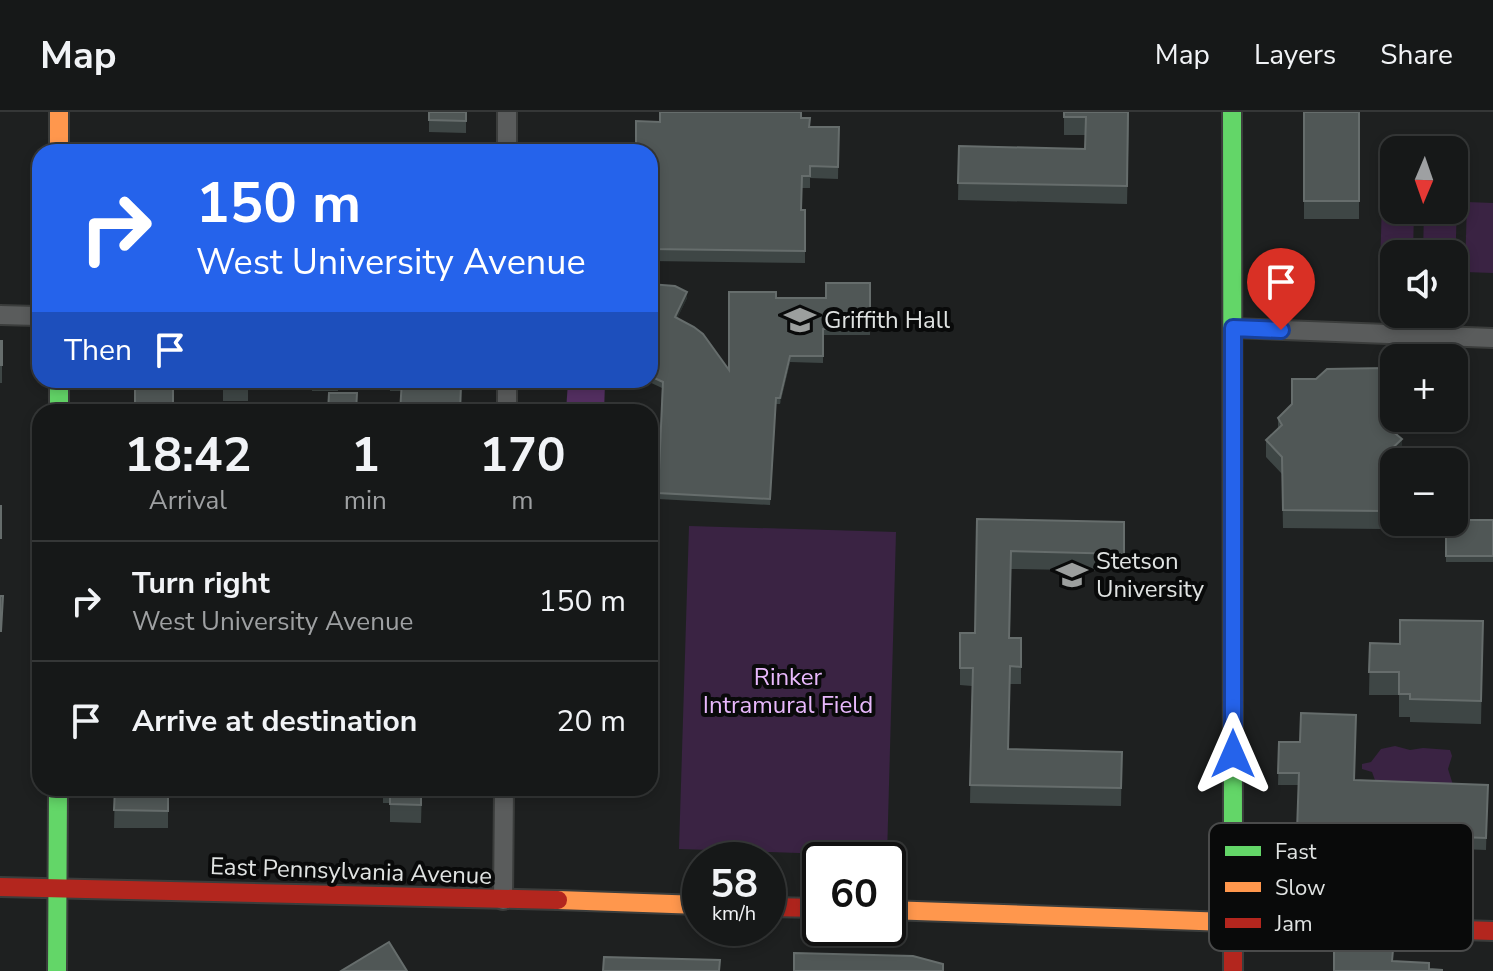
<!DOCTYPE html>
<meta charset="utf-8">
<style>
:root{--surface:#161818;--page:#1f2121;--text:#f1f3f6;--muted:#9ea0a2;--line:#353737}
body{margin:0;font-family:"Nunito Sans",sans-serif;background:var(--page);color:var(--text);height:100vh;display:flex;flex-direction:column;font-size:30px;white-space:nowrap}
*{box-sizing:border-box;margin:0}
p{font-size:26px;color:var(--muted)}
.icon{flex:none;width:44px;height:44px;fill:none;stroke:currentColor;stroke-width:2;stroke-linecap:round;stroke-linejoin:round}
.map{position:relative;flex:1;overflow:hidden}
.details{position:absolute;left:32px;top:292px;width:626px;height:392px;display:flex;flex-direction:column;background:var(--surface);border-radius:24px;box-shadow:0 4px 12px #0003,0 0 0 2px var(--line)}
.details>*{flex:none}
.guide{position:absolute;left:32px;top:32px;width:626px;height:244px;border-radius:24px;box-shadow:0 4px 12px #0003,0 0 0 2px var(--line);background:#2563eb;color:#fff;overflow:hidden}
.needle{width:52px;rotate:182deg}
.fabs{position:absolute;left:1380px;top:24px;display:grid;gap:16px}
.fabs a{display:grid;place-items:center;width:88px;height:88px;border-radius:16px;background:var(--surface);box-shadow:0 4px 12px #0003,0 0 0 2px var(--line);font-size:40px}
.speed{position:absolute;left:682px;top:730px;display:flex;gap:16px;font-size:40px;font-weight:700;text-align:center}
.speed>*{display:grid;place-content:center;width:104px;height:104px;border-radius:50%;background:var(--surface);box-shadow:0 4px 12px #0003,0 0 0 2px var(--line);line-height:1}
.speed small{font-size:20px;font-weight:400}
.speed .limit{border:4px solid #111;border-radius:12px;background:#fff;color:#111}
.pin{position:absolute;display:grid;place-items:center;width:68px;height:68px;color:#fff;margin:-82px -34px;border-radius:50% 50% 50% 0;rotate:-45deg;box-shadow:0 0 8px #0007}
.pin .icon{rotate:45deg}
.me{position:absolute;width:88px;margin:-44px;rotate:0deg;stroke-linejoin:round;filter:drop-shadow(0 0 6px #0008)}
.turn{display:flex;align-items:center;gap:28px;height:168px;padding:0 32px;font-size:36px}
.turn .icon{width:104px;height:104px;stroke-width:2.5}
.turn b{display:block;font-size:56px;line-height:68px}
.then{display:flex;align-items:center;height:76px;padding:0 32px;background:#0003;gap:16px;font-size:30px}
.eta{display:flex;justify-content:space-evenly;align-items:center;height:136px;text-align:center}
.eta b{font-size:48px;font-weight:700;line-height:56px}
ul{padding:0;list-style:none}
li{display:flex;align-items:center;gap:24px;height:120px;padding:0 32px;border-top:2px solid var(--line)}
li div{flex:1}
li b{display:block;font-size:30px}
li em{font-style:normal}
header{display:flex;align-items:center;gap:48px;box-sizing:border-box;height:112px;padding:0 40px;background:var(--surface);border-bottom:2px solid var(--line)}
header strong{font-size:38px}
nav{display:flex;gap:44px;margin-inline-start:auto;font-size:28px}
.map>svg:first-child{display:block}
</style>
<header>
<strong>Map</strong>
<nav><a>Map</a><a>Layers</a><a>Share</a></nav>
</header>
<div class="map">
<svg width="1493" height="859" viewBox="0 0 1493 859">
<rect width="100%" height="100%" fill="#1e2020"/>
<g fill="#3a2343">
<polygon points="1382,88 1394,88 1394,98 1414,98 1413,142 1394,142 1394,158 1380,158"/>
<polygon points="1454,90 1457,90 1455,160 1454,142 1423,142 1424,98 1454,98"/>
<polygon points="1467,90 1493,91 1493,161 1465,160"/>
<polygon points="689,414 896,420 887,744 679,737"/>
<polygon points="1395,634 1410,638 1423,636 1450,638 1452,644 1448,657 1453,673 1376,671 1372,660 1362,657 1362,652 1371,650 1381,637"/>
</g>
<polygon fill="#553063" points="568,269 605,271 604,300 566,300"/>
<g fill="none" stroke-linecap="round" stroke-linejoin="round">
<defs>
<g id="street">
<polyline points="507,0 507,40"/>
<polyline points="0,203 37,204 40,203"/>
<polyline points="1233,216 1493,226"/>
<polyline points="507,300 507,268"/>
<polyline points="503,788 504,676"/>
</g>
<g id="fast">
<polyline points="1232,0 1233,732"/>
<polyline points="59,268 59,300"/>
<polyline points="57,859 58,676"/>
</g>
<g id="slow">
<polyline points="59,0 59,40"/>
<polyline points="558,788 700,793"/>
<polyline points="888,798 1256,811"/>
</g>
<g id="jam">
<polyline points="1233,732 1233,859"/>
<polyline points="0,775 558,788"/>
<polyline points="768,795 820,796"/>
<polyline points="1256,811 1493,819"/>
</g>
</defs>
<use href="#street" stroke="#3b3d3c" stroke-width="22"/>
<use href="#fast" stroke="#3b3d3c" stroke-width="22"/>
<use href="#slow" stroke="#3b3d3c" stroke-width="22"/>
<use href="#jam" stroke="#3b3d3c" stroke-width="22"/>
<use href="#street" stroke="#5a5c5c" stroke-width="18"/>
<use href="#fast" stroke="#63d668" stroke-width="18"/>
<use href="#slow" stroke="#ff974d" stroke-width="18"/>
<use href="#jam" stroke="#b3261e" stroke-width="18"/>
</g>
<g fill="#3e4645">
<polygon points="429,0 466,0 466,21 429,20"/>
<polygon points="1064,0 1129,0 1127,92 958,88 959,34 1085,37 1086,23 1064,23"/>
<rect x="1304" y="0" width="55" height="107"/>
<polygon points="801,6 809,15 839,15 838,67 810,66 810,76 802,76 801,98 805,98 805,151 650,149 650,40 660,10"/>
<polygon points="870,171 870,223 823,223 823,251 790,250 780,292 776,292 770,393 658,387 662,276 645,268 650,268 650,172 687,186 677,206 729,258 776,186 826,186"/>
<rect x="0" y="229" width="2" height="42"/>
<rect x="223" y="268" width="25" height="21"/>
<rect x="312" y="268" width="26" height="11"/>
<polygon points="390,268 450,268 450,274 461,274 460,300 400,300 401,279 390,279"/>
<polygon points="135,273 173,300 135,300"/>
<polygon points="1278,306 1384,312 1402,345 1383,362 1384,417 1283,416 1282,362 1266,345 1266,328 1278,316"/>
<polygon points="977,407 1124,410 1124,459 1011,457 1010,526 1021,526 1021,572 1010,572 1008,637 1122,640 1121,694 970,691 972,574 960,573 960,521 975,521"/>
<polygon points="1493,408 1493,450 1446,450 1446,410"/>
<polygon points="1483,509 1481,612 1410,610 1410,605 1399,605 1399,583 1369,583 1370,531 1400,532"/>
<polygon points="1279,630 1354,668 1488,673 1486,738 1297,731 1299,673 1278,673"/>
<polygon points="115,676 168,676 168,716 114,716"/>
<polygon points="383,676 422,676 421,711 390,710 390,691 383,691"/>
</g>
<g fill="#2a302f">
<polygon points="687,180 687,186 675,211 675,205"/>
<polygon points="790,244 790,250 780,292 780,286"/>
<polygon points="1402,327 1402,345 1397,350 1394,350 1394,352 1383,362 1383,345"/>
</g>
<g fill="#505756" stroke="#666d6c" stroke-width="2">
<polygon points="429,0 466,0 466,9 429,8"/>
<polygon points="660,0 801,0 801,6 810,6 809,15 839,15 838,55 810,54 810,64 802,64 801,98 805,98 805,139 650,137 650,40 636,40 636,9 660,10"/>
<polygon points="1064,0 1128,0 1127,74 958,71 959,34 1085,37 1086,5 1064,5"/>
<rect x="1304" y="0" width="55" height="89"/>
<polygon points="826,171 870,171 870,217 823,217 823,244 790,244 780,286 776,286 770,387 658,381 663,270 650,264 650,172 675,174 687,180 675,205 694,215 703,222 729,258 729,180 776,180 776,186 826,186"/>
<rect x="0" y="229" width="2" height="24"/>
<polygon points="1385,256 1384,312 1402,327 1383,345 1384,399 1283,398 1282,345 1266,328 1282,313 1278,306 1292,292 1292,267 1316,267 1327,257"/>
<rect x="223" y="268" width="25" height="9"/>
<polygon points="402,268 450,268 450,274 461,274 460,300 400,300"/>
<polygon points="173,272 173,300 147,300 146,294 135,294 135,273"/>
<polygon points="329,281 357,281 356,300 328,300"/>
<rect x="0" y="394" width="1" height="32"/>
<polygon points="977,407 1124,410 1124,442 1011,439 1009,526 1021,526 1021,555 1010,554 1008,637 1122,640 1121,676 970,673 973,556 960,556 960,521 975,521"/>
<polygon points="1454,408 1493,408 1493,444 1446,444 1446,410 1454,410"/>
<polygon points="0,484 3,484 1,519 0,519"/>
<polygon points="1400,508 1483,509 1481,589 1410,587 1410,582 1399,582 1399,560 1369,560 1370,531 1400,532"/>
<polygon points="1301,601 1356,603 1354,668 1488,673 1486,726 1297,719 1299,661 1278,661 1279,630 1300,630"/>
<polygon points="115,676 168,676 168,699 114,698"/>
<polygon points="390,676 421,676 421,693 390,692"/>
<polygon points="389,830 407,859 341,859"/>
<polygon points="1334,836 1393,838 1392,849 1429,851 1429,857 1442,858 1442,859 1334,859"/>
<polygon points="794,841 913,844 943,852 943,859 794,859"/>
<polygon points="604,845 720,848 719,859 603,859"/>
</g>
<g fill="none" stroke-linecap="round" stroke-linejoin="round">
<defs>
<polyline id="route" points="1233,642 1233,216 1281,218"/>
</defs>
<use href="#route" stroke="#184099" stroke-width="20"/>
<use href="#route" stroke="#2563eb" stroke-width="14"/>
</g>
<defs>
<symbol id="university-bare" viewBox="-9 -9 18 18"><path d="M0-5L7-2L0 1L-7-2ZM-4 1L0 2.5L4 1V4Q0 6-4 4Z" fill="#9c9f9e" stroke="#090a0a" stroke-width="2.5" paint-order="stroke"/></symbol>
</defs>
<g fill-rule="evenodd">
<use href="#university-bare" x="778" y="186" width="44" height="44"/>
<use href="#university-bare" x="1050" y="441" width="44" height="44"/>
</g>
<g text-anchor="middle" dominant-baseline="central" stroke-width="8" stroke-linejoin="round" paint-order="stroke">
<g font-size="24" fill="#e0e3e2" stroke="#090a0a" text-anchor="start">
<text x="824" y="208">Griffith Hall</text>
<text x="1096" y="449">Stetson<tspan x="1096" dy="28">University</tspan></text>
</g>
<g font-size="24" fill="#e8b8fc" stroke="#090a0a">
<text x="788" y="565">Rinker<tspan x="788" dy="28">Intramural Field</tspan></text>
</g>
<g font-size="24" fill="#e0e3e2" stroke="#090a0a">
<text transform="translate(351 759) rotate(2)">East Pennsylvania Avenue</text>
</g>
</g>
<rect x="1209" y="711" width="264" height="128" rx="12" fill="#090a0a" stroke="#4a4b4b" stroke-width="2"/>
<rect x="1225" y="734" width="36" height="10" fill="#63d668"/>
<rect x="1225" y="770" width="36" height="10" fill="#ff974d"/>
<rect x="1225" y="806" width="36" height="10" fill="#b3261e"/>
<g font-size="22" fill="#e0e3e2">
<text x="1275" y="747">Fast</text>
<text x="1275" y="783">Slow</text>
<text x="1275" y="819">Jam</text>
</g>
</svg>
<div class="fabs">
<a><svg class="needle" viewBox="-14 -14 28 28"><path d="M0-13l5 13h-10z" fill="#e53935"/><path d="M0 13l5-13h-10z" fill="#9ea0a2"/></svg></a>
<a><svg class="icon" aria-label="sound" viewBox="0 0 24 24"><path d="M4 9h4l5-4v14l-5-4H4zM17 9q2 3 0 6"/></svg></a>
<a>+</a>
<a>−</a>
</div>
<div class="speed"><div>58<small>km/h</small></div><div class="limit">60</div></div>
<div class="pin" style="left:1281px;top:218px;background:#d93025"><svg class="icon" aria-label="arrive" viewBox="0 0 24 24"><path d="M6 21V4h12l-3 4 3 4H6"/></svg></div>
<svg class="me" style="left:1233px;top:642px" viewBox="-20 -20 40 40"><path d="M0-17L14 15 0 8-14 15z" fill="#2563eb" stroke="#fff" stroke-width="4"/></svg>
<div class="guide">
<div class="turn"><svg class="icon" aria-label="right" viewBox="0 0 24 24"><path d="M7 20v-9h11M14 6l5 5-5 5"/></svg><div><b>150 m</b>West University Avenue</div></div>
<div class="then">Then<svg class="icon" aria-label="arrive" viewBox="0 0 24 24"><path d="M6 21V4h12l-3 4 3 4H6"/></svg></div>
</div>
<section class="details">
<div class="eta">
<div><b>18:42</b><p>Arrival</p></div>
<div><b>1</b><p>min</p></div>
<div><b>170</b><p>m</p></div>
</div>
<ul>
<li><svg class="icon" aria-label="right" viewBox="0 0 24 24"><path d="M7 20v-9h11M14 6l5 5-5 5"/></svg><div><b>Turn right</b><p>West University Avenue</p></div><em>150 m</em></li>
<li><svg class="icon" aria-label="arrive" viewBox="0 0 24 24"><path d="M6 21V4h12l-3 4 3 4H6"/></svg><div><b>Arrive at destination</b></div><em>20 m</em></li>
</ul>
</section>
</div>
